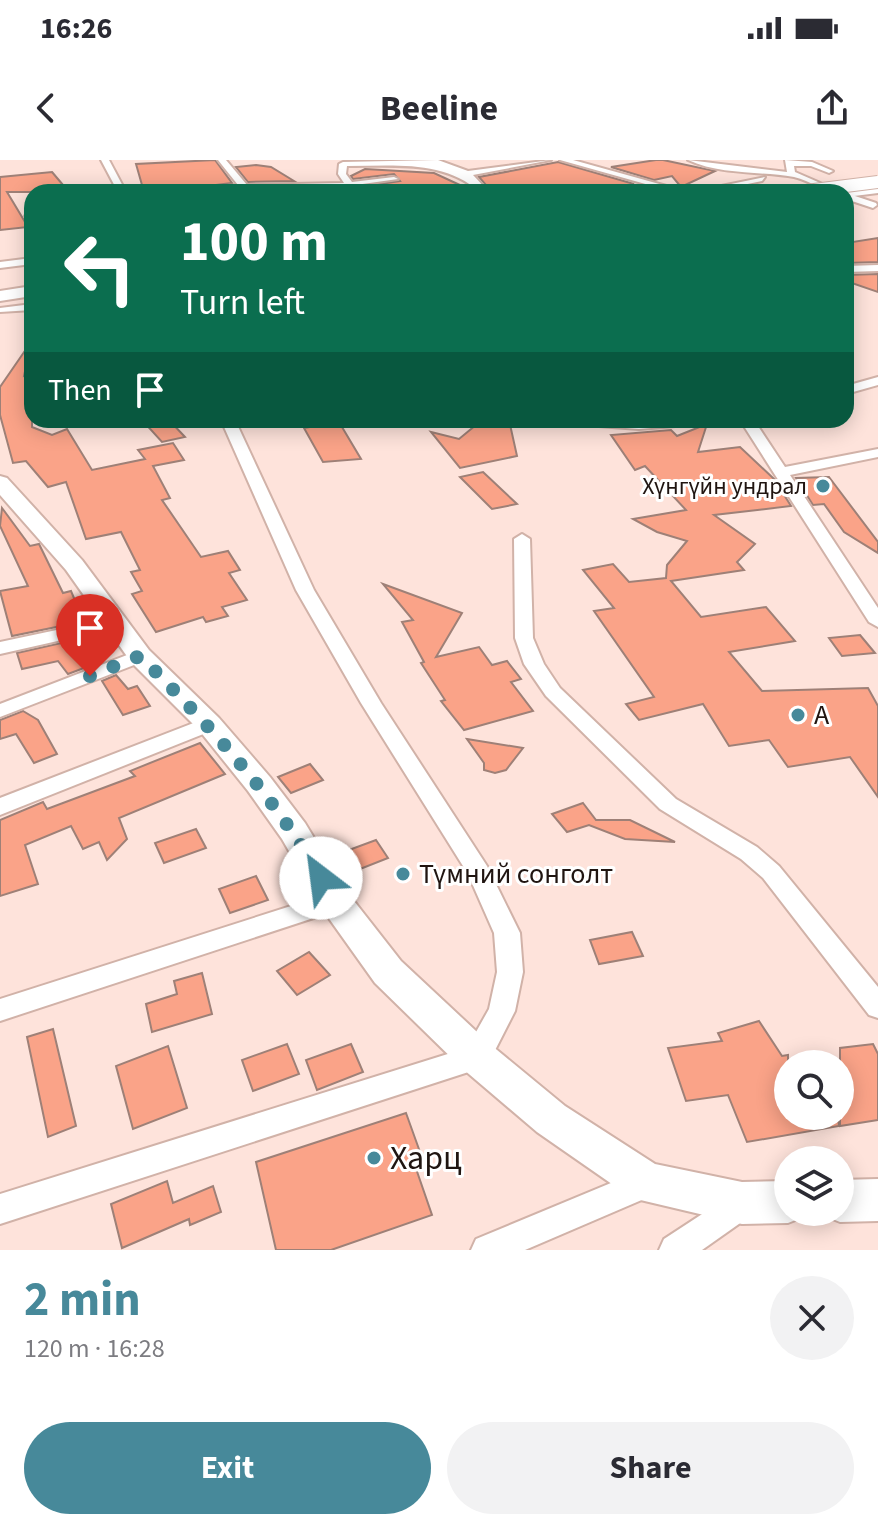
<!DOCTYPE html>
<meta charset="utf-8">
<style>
:root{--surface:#fff;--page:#f2f2f3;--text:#2b2b33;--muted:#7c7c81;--accent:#47899a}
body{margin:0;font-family:"Source Sans 3",sans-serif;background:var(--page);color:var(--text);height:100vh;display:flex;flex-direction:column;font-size:30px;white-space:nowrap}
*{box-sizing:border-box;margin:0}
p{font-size:26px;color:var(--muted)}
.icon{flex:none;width:44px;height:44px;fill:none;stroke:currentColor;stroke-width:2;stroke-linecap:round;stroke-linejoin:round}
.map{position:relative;height:1090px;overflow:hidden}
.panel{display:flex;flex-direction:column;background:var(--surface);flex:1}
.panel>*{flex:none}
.guide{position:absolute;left:24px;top:24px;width:830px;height:244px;border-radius:24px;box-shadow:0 4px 20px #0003;background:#0b6e4f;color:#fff;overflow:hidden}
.tools{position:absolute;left:774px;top:890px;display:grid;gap:16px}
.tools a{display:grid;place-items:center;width:80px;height:80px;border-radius:50%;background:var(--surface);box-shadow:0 4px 20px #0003;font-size:40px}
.pin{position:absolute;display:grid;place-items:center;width:68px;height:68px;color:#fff;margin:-82px -34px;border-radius:50% 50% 50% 0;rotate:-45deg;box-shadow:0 0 8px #0007}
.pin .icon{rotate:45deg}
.me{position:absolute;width:88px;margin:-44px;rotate:330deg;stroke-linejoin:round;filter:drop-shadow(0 0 6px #0008)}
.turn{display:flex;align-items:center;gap:28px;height:168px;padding:0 24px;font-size:36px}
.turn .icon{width:104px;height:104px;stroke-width:2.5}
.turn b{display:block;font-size:56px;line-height:68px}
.then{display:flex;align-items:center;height:76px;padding:0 24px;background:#0003;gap:16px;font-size:30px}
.round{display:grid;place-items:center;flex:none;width:84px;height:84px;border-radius:42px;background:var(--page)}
.overview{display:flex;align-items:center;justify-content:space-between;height:136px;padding:0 24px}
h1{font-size:48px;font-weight:700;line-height:60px;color:var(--accent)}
.cta{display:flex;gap:16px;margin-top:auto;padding:16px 24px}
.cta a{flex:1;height:92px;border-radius:48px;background:var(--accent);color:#fff;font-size:32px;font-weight:700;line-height:92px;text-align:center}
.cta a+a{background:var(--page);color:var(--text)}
.status{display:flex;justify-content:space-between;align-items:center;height:56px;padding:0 40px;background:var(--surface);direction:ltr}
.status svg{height:22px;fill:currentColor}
header{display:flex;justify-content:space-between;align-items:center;height:104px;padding:0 24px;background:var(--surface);font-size:36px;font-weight:700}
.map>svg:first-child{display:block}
</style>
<div class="status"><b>16:26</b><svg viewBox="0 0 49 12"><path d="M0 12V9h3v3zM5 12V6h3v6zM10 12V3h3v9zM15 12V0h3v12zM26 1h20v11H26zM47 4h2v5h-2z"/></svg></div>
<header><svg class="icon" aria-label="back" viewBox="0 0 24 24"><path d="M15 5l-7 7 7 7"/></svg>Beeline<svg class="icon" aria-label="share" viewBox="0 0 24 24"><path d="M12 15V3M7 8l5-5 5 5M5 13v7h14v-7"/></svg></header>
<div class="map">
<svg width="878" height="1090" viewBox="0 0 878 1090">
<rect width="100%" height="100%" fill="#fee3db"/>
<g fill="#faa388" stroke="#9e8077" stroke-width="2">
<polygon points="215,0 232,23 159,32 144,32 136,4"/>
<polygon points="656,0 663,0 715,11 681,27 672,16 654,20 611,7"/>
<polygon points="558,2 634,24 598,32 492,32 479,17"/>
<polygon points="256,5 271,7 294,21 248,22 236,7"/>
<polygon points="365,9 434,13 475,32 327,32 400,21 394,14 353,19 351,16"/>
<polygon points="52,12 69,32 7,32 28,67 0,70 0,17"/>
<polygon points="878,78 878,102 846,103 846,83"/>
<polygon points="878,114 878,132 846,121 846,115"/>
<polygon points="31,182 24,216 32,215 32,267 52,275 67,269 92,310 145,299 138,290 173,283 184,300 153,306 170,338 162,340 201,397 228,391 240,410 229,413 247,440 222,447 228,456 206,462 203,457 156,472 132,434 142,431 131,412 140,410 121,372 86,379 66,322 48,327 26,301 13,303 0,255 0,227"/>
<polygon points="142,260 169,260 185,277 162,282"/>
<polygon points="509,260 517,296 460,308 431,272 459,279 476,265"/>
<polygon points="339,262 361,299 323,302 304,268"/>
<polygon points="707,264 698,292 740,287 774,319 791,346 714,355 755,384 737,402 744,410 671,421 701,457 766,447 795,481 729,492 762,531 868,528 878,546 878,637 850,597 788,607 769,580 729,586 703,544 639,560 626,544 654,537 594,451 614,448 583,410 613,404 629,422 666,418 667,405 687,381 657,372 633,359 686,350 645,306 635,310 611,275 671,270 677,276"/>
<polygon points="483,312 517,344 492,349 460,317"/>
<polygon points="829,317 878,382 878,393 844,372 824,344 813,345 796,318"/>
<polygon points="2,348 30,386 39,384 63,433 71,431 82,457 63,461 66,465 12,476 0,431 28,426 0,366"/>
<polygon points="383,424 462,453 436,497 479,487 492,505 507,501 521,519 511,522 533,551 464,570 441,541 445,540 421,503 424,502 402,462 413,460"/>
<polygon points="860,475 875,493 842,496 829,478"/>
<polygon points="79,479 88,489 84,508 68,514 58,501 22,509 17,493"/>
<polygon points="116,515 128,529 137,526 150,546 123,555 102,521"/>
<polygon points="23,551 38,560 57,594 34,603 16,574 0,579 0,560"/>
<polygon points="467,579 523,588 506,610 495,613 484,610 484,603"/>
<polygon points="200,583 225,614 119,658 127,679 107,700 99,682 83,689 71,666 25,685 38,724 0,736 0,660 43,642 47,649 135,616 130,611"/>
<polygon points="310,604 323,620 291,633 278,617"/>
<polygon points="583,643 596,660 630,660 675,682 625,679 589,665 567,672 552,654"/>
<polygon points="196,669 206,688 164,703 155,683"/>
<polygon points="376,680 388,698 350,713 338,694"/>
<polygon points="256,716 268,740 230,753 219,729"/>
<polygon points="632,772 643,796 599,804 590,780"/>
<polygon points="309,792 330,815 297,835 277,811"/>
<polygon points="202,813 212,854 152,872 146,844 177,834 174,821"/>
<polygon points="759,861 782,896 788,895 788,956 838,956 839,966 747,982 728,935 686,941 668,888 722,881 718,873"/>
<polygon points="53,869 76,966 48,977 27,877"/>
<polygon points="287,884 299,914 253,931 242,900"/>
<polygon points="351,884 363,912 317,930 306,900"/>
<polygon points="873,884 878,894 878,960 840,966 840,888"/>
<polygon points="168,886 187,948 133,969 116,906"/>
<polygon points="406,953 420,992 412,997 432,1055 331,1090 276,1090 256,1002"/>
<polygon points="167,1021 173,1043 213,1026 221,1052 190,1065 189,1059 122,1088 111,1044"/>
</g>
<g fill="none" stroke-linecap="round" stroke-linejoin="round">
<defs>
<g id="street">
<polygon points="101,0 109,0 126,32 118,32"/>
<path d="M218 0H226L247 25 344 23 338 14 339 4 343 2 438 0 468 11 551 0 473 15 489 32H480C443 0 396 6 347 6L346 14 352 22 394 17 398 19 327 29 162 32 238 25Z"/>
<polygon points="560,0 573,0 688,32 674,32"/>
<path d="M688 0 787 12 785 0 812 2 833 11 829 13 811 6H794L795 12 841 32C823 32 811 21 794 17 760 11 720 15 688 0Z"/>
<polygon points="765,17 762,21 709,32 692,32"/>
<polygon points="846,33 876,43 877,45 873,48 846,39"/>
<polygon points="30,53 32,53 32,59 25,56"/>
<polygon points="32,98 32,104 0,108 0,102"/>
<polygon points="878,105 878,111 846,112 846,106"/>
<polygon points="32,144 32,150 0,152 0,148"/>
<polygon points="878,217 878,225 846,234 846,226"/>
<polygon points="221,260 235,260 314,430 381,543 487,706 520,773 523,812 515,851 487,906 0,1064 0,1034 467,888 489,849 497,812 494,773 468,714 361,543 296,430"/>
<polygon points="565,260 707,260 700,264 639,269 572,264"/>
<polygon points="740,260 754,260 785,307 878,289 878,297 790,315 878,448 878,467 869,462"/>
<polygon points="522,374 530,379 533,478 544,504 560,528 676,639 757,687 779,706 878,827 878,858 869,855 763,718 741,699 660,649 546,536 524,504 515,478 514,379"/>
<polygon points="118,457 127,462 124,466 0,494 0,482"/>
<polygon points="140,490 149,496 147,500 0,557 0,544"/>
<polygon points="209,557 219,564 216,569 0,655 0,638"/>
<polygon points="335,732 344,734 347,741 344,748 0,861 0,839"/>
<polygon points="647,1008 658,1013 662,1023 658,1033 525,1090 471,1090 476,1079"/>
<polygon points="742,1028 753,1032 758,1043 753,1054 702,1090 659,1090 664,1079"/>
</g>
<g id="secondary">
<polygon points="878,25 878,33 846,37 846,32 841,32"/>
<polygon points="32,126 32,136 0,141 0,131"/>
<polygon points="0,316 7,318 82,400 149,490 219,558 270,617 305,663 347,732 401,801 491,885 565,946 655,1004 742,1022 788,1021 788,1052 806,1052 803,1057 788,1063 742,1064 632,1038 537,972 463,909 375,823 323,750 282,679 248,631 199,570 131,502 66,410 0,335"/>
<polygon points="878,1019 878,1061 840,1062 825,1056 823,1052 840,1052 840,1020"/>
</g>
</defs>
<use href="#street" stroke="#d1b2a8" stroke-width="4"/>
<use href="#secondary" stroke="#d1b2a8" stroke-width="4"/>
<use href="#street" fill="#fff" fill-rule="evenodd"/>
<use href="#secondary" fill="#fff" fill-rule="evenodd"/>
<defs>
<polyline id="secondary-bridge" points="798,32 878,22"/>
</defs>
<use href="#secondary-bridge" stroke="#d1b2a8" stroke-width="14" stroke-linecap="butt"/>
<use href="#secondary-bridge" stroke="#fff" stroke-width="12"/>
</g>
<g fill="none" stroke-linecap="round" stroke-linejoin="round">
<path stroke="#47899a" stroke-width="14" stroke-dasharray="0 25.2" d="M90 516 140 496C209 565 272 633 321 718"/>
</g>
<g fill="#47899a" stroke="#fff" stroke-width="3">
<circle cx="823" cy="326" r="8"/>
<circle cx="798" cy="555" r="8"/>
<circle cx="403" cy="714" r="8"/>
<circle cx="374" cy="998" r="8"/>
</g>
<g text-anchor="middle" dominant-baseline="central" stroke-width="6" stroke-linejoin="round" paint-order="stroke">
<g font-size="24" fill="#201511" stroke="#fff" text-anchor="end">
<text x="807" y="326">Хүнгүйн ундрал</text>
</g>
<g font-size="28" fill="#201511" stroke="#fff" text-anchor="start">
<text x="814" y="555">A</text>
<text x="419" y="714">Түмний сонголт</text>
</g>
<g font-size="34" fill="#201511" stroke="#fff" text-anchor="start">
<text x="390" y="998">Харц</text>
</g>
</g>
</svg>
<div class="tools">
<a><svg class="icon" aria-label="search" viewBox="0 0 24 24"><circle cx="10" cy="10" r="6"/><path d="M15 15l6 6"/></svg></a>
<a><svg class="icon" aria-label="layers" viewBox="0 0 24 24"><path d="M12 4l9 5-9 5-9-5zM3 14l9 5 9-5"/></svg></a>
</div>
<div class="pin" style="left:90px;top:516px;background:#d93025"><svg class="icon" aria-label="arrive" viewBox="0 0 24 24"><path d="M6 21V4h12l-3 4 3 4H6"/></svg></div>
<svg class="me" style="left:321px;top:718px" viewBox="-20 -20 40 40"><circle r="19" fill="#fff"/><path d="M0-13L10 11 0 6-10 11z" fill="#47899a"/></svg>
<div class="guide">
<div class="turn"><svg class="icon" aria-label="left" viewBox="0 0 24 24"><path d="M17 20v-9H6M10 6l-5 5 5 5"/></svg><div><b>100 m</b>Turn left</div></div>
<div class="then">Then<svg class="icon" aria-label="arrive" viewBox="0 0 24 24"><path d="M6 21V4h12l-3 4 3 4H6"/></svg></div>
</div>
</div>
<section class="panel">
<div class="overview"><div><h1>2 min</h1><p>120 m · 16:28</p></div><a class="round"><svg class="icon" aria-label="close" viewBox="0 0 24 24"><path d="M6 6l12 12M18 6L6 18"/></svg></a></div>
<div class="cta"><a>Exit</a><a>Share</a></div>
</section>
